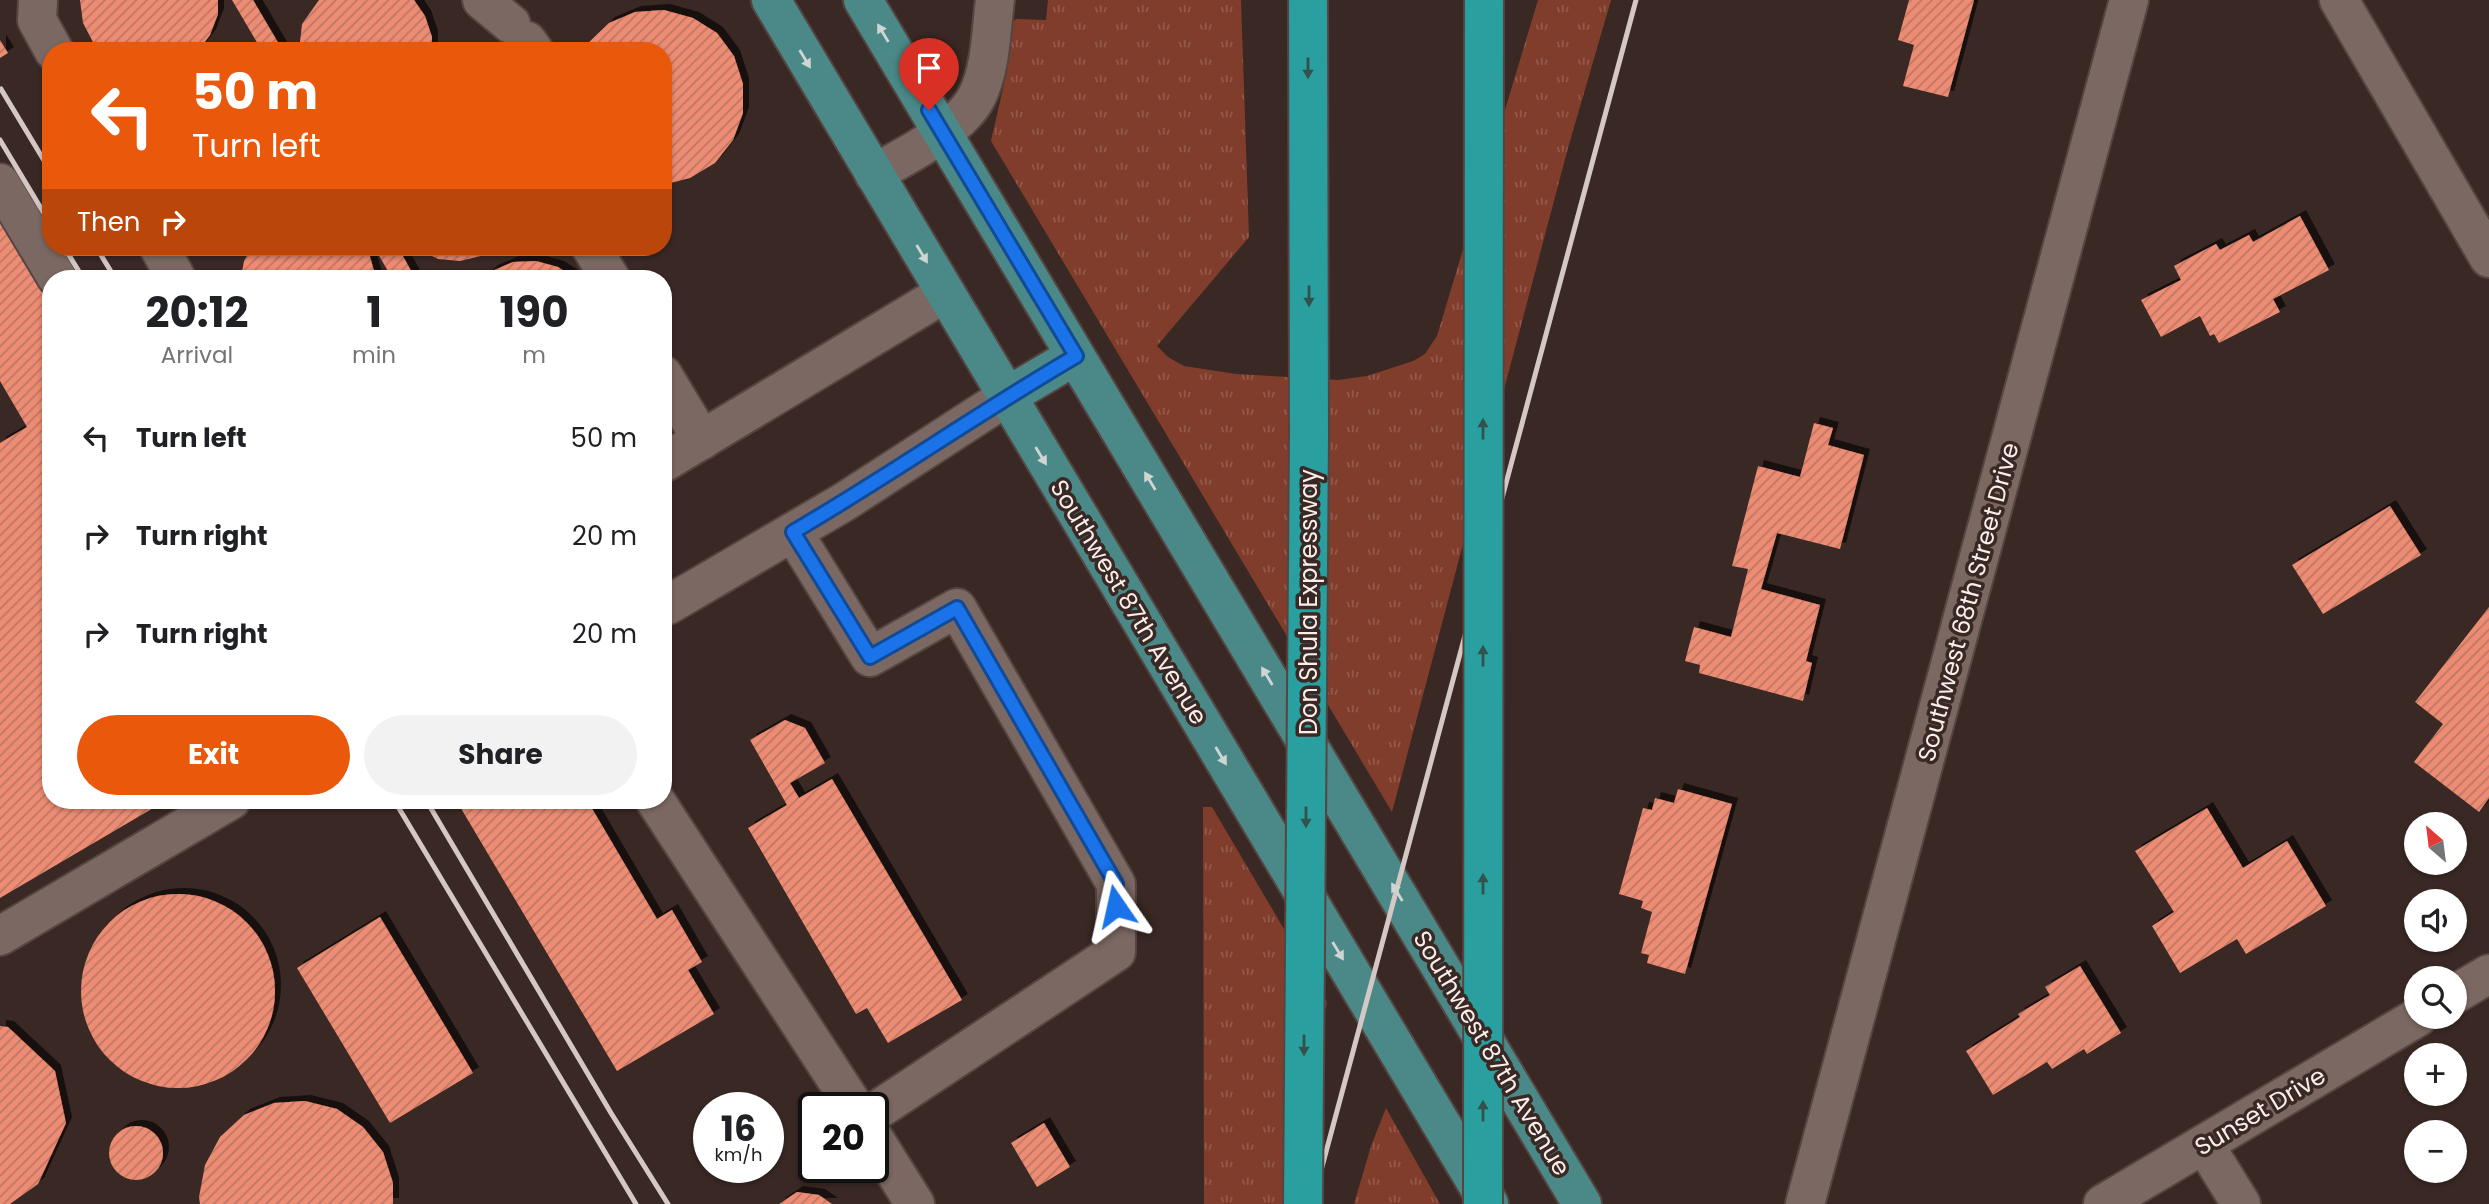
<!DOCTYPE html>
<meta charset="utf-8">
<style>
:root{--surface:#fff;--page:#f2f2f2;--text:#202124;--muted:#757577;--accent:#ea580c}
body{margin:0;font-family:Poppins,sans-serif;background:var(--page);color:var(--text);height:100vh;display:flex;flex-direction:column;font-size:26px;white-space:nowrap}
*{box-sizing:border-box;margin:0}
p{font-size:23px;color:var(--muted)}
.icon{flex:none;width:38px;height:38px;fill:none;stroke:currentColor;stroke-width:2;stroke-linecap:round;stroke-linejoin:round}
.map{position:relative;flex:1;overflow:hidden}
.drawer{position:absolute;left:42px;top:270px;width:630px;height:539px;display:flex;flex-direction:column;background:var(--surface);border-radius:28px;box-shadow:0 2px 5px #0004}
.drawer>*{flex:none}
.guide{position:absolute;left:42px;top:42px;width:630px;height:214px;border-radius:28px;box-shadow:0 2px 5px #0004;background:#ea580c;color:#fff;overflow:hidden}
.needle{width:46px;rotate:332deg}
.tools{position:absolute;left:2404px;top:812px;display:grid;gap:14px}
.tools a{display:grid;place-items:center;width:63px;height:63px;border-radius:50%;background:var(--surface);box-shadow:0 2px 5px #0004;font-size:35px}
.speed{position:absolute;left:693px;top:1092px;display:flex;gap:14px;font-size:35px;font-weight:700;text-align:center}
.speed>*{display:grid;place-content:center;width:91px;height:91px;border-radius:50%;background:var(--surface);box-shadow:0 2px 5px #0004;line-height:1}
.speed small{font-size:18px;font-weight:400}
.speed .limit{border:4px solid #111;border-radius:10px;background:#fff;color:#111}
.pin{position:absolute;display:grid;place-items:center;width:60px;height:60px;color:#fff;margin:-72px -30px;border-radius:50% 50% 50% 0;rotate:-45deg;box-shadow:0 0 7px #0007}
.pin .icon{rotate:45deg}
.me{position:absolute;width:77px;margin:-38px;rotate:349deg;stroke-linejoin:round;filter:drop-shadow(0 0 5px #0008)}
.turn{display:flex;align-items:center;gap:24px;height:147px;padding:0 35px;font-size:32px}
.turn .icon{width:91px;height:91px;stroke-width:2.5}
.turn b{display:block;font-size:49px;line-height:60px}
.then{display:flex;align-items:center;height:66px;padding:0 35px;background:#0003;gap:14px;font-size:26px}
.eta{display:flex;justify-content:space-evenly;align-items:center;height:119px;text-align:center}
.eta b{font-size:42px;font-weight:700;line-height:49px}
.action{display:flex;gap:14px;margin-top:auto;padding:14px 35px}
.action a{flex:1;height:80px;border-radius:42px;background:var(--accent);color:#fff;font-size:28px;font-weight:700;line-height:80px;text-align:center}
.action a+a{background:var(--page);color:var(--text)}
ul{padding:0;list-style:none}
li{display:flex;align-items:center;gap:21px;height:98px;padding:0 35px}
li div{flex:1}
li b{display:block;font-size:26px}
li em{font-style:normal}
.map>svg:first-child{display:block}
</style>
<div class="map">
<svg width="2489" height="1204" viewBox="0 0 2489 1204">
<defs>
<pattern id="grass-tufts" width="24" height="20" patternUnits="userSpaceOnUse" patternTransform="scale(1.75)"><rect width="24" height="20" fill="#813d2b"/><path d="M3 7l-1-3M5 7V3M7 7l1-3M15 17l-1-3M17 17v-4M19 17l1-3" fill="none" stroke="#94594a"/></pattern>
<pattern id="building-hatch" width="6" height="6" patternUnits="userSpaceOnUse" patternTransform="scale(1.75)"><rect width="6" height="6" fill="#ed8c73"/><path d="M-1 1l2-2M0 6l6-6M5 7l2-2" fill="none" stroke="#bc7766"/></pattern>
<filter id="shadow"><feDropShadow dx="6" dy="-6" stdDeviation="0" flood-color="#0009"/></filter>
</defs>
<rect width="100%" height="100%" fill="#392823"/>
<g fill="url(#grass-tufts)">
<polygon points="1048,0 1241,0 1249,237 1157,346 1168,357 1184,366 1236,374 1338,380 1367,376 1413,361 1425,354 1437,336 1538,0 1611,0 1568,148 1392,812 991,141 1007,71 1012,22 1016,19 1046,20"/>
<polygon points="1203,807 1212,807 1327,1002 1283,1204 1204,1204"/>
<polygon points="1386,1108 1440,1204 1354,1204 1371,1146"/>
</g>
<g fill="url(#building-hatch)" filter="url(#shadow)">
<polygon points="80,0 218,0 218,14 210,35 198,51 102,51 94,44 83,23"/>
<polygon points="232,0 253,0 283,51 262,51"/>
<polygon points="319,0 414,0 425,16 432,37 432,51 299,51 302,24"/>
<polygon points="1909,0 1974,0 1948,97 1903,86 1914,45 1898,40"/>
<polygon points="664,10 693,18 717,33 734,56 743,84 743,113 733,140 715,163 690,178 663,185 663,51 583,51 588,43 609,23 635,12"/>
<polygon points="0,40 8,53 0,58"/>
<polygon points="2300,216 2329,270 2273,299 2280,312 2219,343 2214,334 2210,336 2200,316 2161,337 2141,300 2181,280 2174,266 2216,244 2220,250 2249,235 2253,242"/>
<polygon points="0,220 51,306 51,800 167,800 0,898 0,443 27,427 0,381"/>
<polygon points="252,247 365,247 369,253 376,278 241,278 244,261"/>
<polygon points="374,247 398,247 415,278 392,278"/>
<polygon points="414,247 497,247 481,256 460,261 438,259"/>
<polygon points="536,261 558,267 575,278 484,278 492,271 513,262"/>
<polygon points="1814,423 1833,428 1828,445 1864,455 1840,549 1777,533 1761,589 1820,605 1806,661 1812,663 1803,701 1699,673 1700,665 1685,661 1694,627 1731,637 1748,569 1732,566 1758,466 1800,477"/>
<polygon points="2390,506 2421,555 2323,614 2292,565"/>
<polygon points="2489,607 2489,798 2479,812 2414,762 2443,724 2415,702"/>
<polygon points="785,720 805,728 825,763 790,783 799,798 832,779 962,1000 888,1043 867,1008 856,1014 748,828 787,805 750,740"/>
<polygon points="1678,789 1732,804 1685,974 1647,963 1649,955 1641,953 1652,912 1641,908 1643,901 1619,894 1643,808 1652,810 1655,798 1674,803"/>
<polygon points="456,800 587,800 657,919 672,910 702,962 688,970 714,1014 617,1071"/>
<polygon points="2207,808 2243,868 2287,841 2326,906 2246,954 2237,939 2180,973 2152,926 2174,912 2135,851"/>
<circle cx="178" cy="991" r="97"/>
<polygon points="380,917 473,1073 390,1123 297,968"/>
<polygon points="2080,966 2121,1033 2087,1054 2084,1049 2052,1069 2047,1062 1993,1095 1966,1051 2020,1017 2018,1014 2050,995 2045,987"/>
<polygon points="0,1026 8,1027 55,1071 66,1123 38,1184 10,1204 0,1204"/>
<polygon points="305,1101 337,1109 363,1127 383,1152 393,1183 393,1204 200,1204 199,1197 205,1165 220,1137 244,1115 274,1103"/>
<polygon points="743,1101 758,1108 726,1108 736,1102"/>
<polygon points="1044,1123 1070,1167 1037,1187 1011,1143"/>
<circle cx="136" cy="1153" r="27"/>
<polygon points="797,1192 819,1195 832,1204 779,1204"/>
</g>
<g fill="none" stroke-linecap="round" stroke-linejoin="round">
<defs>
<g id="minor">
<polyline points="38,0 37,20 54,51"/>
<polyline points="482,0 511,24"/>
<polyline points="2339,0 2489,258"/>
<polyline points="527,41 534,51"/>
<path d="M874 174C906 155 960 130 977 96 991 68 991 31 995 0"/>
<polyline points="0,183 57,278"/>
<polyline points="159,247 176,278"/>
<polyline points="591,247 610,278"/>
<polyline points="663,375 702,440"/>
<polyline points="663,463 945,293"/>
<polyline points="793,532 870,657 957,608 1116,884 1116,952 873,1113"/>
<polyline points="663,604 668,605 844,502 1006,397"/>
<polyline points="655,800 855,1108"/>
<polyline points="0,936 231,800"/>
<polyline points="2455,994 2489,974"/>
<polyline points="873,1137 915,1204"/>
<polyline points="2204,1144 2241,1204"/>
<polyline points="1805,1204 2129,0"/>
<polyline points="2103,1204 2418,1017"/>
</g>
<g id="major">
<polyline points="771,0 1489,1204"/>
<polyline points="863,0 1582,1204"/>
<polyline points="1006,397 1075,356"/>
</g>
</defs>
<use href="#minor" stroke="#544542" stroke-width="42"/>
<use href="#major" stroke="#544542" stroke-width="42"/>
<use href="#minor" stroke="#7c6862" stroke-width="38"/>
<use href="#major" stroke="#4a8987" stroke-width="38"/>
<g stroke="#d5c8c4" stroke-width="5">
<polyline points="1,89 51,172"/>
<polyline points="0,140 51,225"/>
<polyline points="64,247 83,278"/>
<polyline points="96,247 115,278"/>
<polyline points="394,800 636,1204"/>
<polyline points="426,800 611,1113 668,1204"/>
<polyline points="1312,1204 1636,0"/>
</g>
<defs>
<g id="highway-bridge">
<polyline points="1303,1204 1309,436 1308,0"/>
<polyline points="1483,1204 1484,0"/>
</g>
</defs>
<use href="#highway-bridge" stroke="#544542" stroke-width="42" stroke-linecap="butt"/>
<use href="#highway-bridge" stroke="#299f9f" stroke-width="38"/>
</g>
<defs><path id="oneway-solid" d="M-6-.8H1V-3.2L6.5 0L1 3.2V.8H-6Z" transform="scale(1.75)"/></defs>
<g fill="#ced5d2">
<use href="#oneway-solid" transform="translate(883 33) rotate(-121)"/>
<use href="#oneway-solid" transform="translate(805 59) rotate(59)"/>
<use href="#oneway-solid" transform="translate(922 254) rotate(59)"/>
<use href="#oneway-solid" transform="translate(1041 456) rotate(59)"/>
<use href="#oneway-solid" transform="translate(1150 481) rotate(-121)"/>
<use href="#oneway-solid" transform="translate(1267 676) rotate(-121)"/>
<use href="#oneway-solid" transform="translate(1221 756) rotate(59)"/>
<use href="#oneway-solid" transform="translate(1397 892) rotate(-121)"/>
<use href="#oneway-solid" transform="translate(1338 951) rotate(59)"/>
</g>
<g fill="#33524e">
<use href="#oneway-solid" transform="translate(1308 68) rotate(90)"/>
<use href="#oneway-solid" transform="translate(1309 296) rotate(90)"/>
<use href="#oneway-solid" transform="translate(1483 429) rotate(-90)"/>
<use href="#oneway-solid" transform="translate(1483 656) rotate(-90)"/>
<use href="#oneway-solid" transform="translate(1306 817) rotate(90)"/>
<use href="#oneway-solid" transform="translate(1483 884) rotate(-90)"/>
<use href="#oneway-solid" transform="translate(1304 1045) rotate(90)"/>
<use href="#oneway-solid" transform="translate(1483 1111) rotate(-90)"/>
</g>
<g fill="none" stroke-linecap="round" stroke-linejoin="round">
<defs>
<path id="route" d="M929 110 1076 356C980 412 889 476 793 532L870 657 957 608 1116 884V906"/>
</defs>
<use href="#route" stroke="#114b97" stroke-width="18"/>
<use href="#route" stroke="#1a73e8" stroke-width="12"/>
</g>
<g text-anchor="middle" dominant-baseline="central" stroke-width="7" stroke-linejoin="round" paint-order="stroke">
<g font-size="24" fill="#faeeeb" stroke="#392823">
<text transform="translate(1129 602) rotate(59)">Southwest 87th Avenue</text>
<text transform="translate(1308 602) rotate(-90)">Don Shula Expressway</text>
<text transform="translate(1968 602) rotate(-75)">Southwest 68th Street Drive</text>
<text transform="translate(1492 1053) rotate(59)">Southwest 87th Avenue</text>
<text transform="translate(2260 1111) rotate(-31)">Sunset Drive</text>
</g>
</g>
</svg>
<div class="tools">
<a><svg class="needle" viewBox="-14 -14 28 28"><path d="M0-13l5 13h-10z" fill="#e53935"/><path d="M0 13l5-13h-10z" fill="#757577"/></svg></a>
<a><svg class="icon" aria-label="sound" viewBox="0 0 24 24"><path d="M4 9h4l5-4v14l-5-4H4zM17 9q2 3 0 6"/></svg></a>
<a><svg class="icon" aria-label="search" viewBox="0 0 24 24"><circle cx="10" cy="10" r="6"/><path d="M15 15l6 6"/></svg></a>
<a>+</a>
<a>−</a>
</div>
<div class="speed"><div>16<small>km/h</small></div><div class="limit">20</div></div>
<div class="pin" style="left:929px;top:110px;background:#d93025"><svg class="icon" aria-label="arrive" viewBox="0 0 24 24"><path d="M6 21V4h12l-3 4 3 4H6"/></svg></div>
<svg class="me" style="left:1116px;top:906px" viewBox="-20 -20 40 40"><path d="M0-17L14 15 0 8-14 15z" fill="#1a73e8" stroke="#fff" stroke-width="4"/></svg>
<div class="guide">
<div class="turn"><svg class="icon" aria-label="left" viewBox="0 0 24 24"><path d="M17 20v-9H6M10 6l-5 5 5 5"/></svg><div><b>50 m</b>Turn left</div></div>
<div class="then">Then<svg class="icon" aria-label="right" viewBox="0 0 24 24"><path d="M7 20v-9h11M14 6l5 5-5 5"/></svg></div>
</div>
<section class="drawer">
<div class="eta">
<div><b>20:12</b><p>Arrival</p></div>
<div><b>1</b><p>min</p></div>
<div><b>190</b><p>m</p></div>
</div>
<ul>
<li><svg class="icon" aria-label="left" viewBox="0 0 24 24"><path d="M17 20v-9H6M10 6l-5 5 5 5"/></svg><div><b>Turn left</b></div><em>50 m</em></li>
<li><svg class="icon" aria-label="right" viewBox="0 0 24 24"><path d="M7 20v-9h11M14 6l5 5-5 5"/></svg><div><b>Turn right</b></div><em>20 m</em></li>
<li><svg class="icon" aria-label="right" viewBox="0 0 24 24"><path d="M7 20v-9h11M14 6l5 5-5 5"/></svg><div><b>Turn right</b></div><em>20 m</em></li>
</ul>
<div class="action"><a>Exit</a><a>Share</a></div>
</section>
</div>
